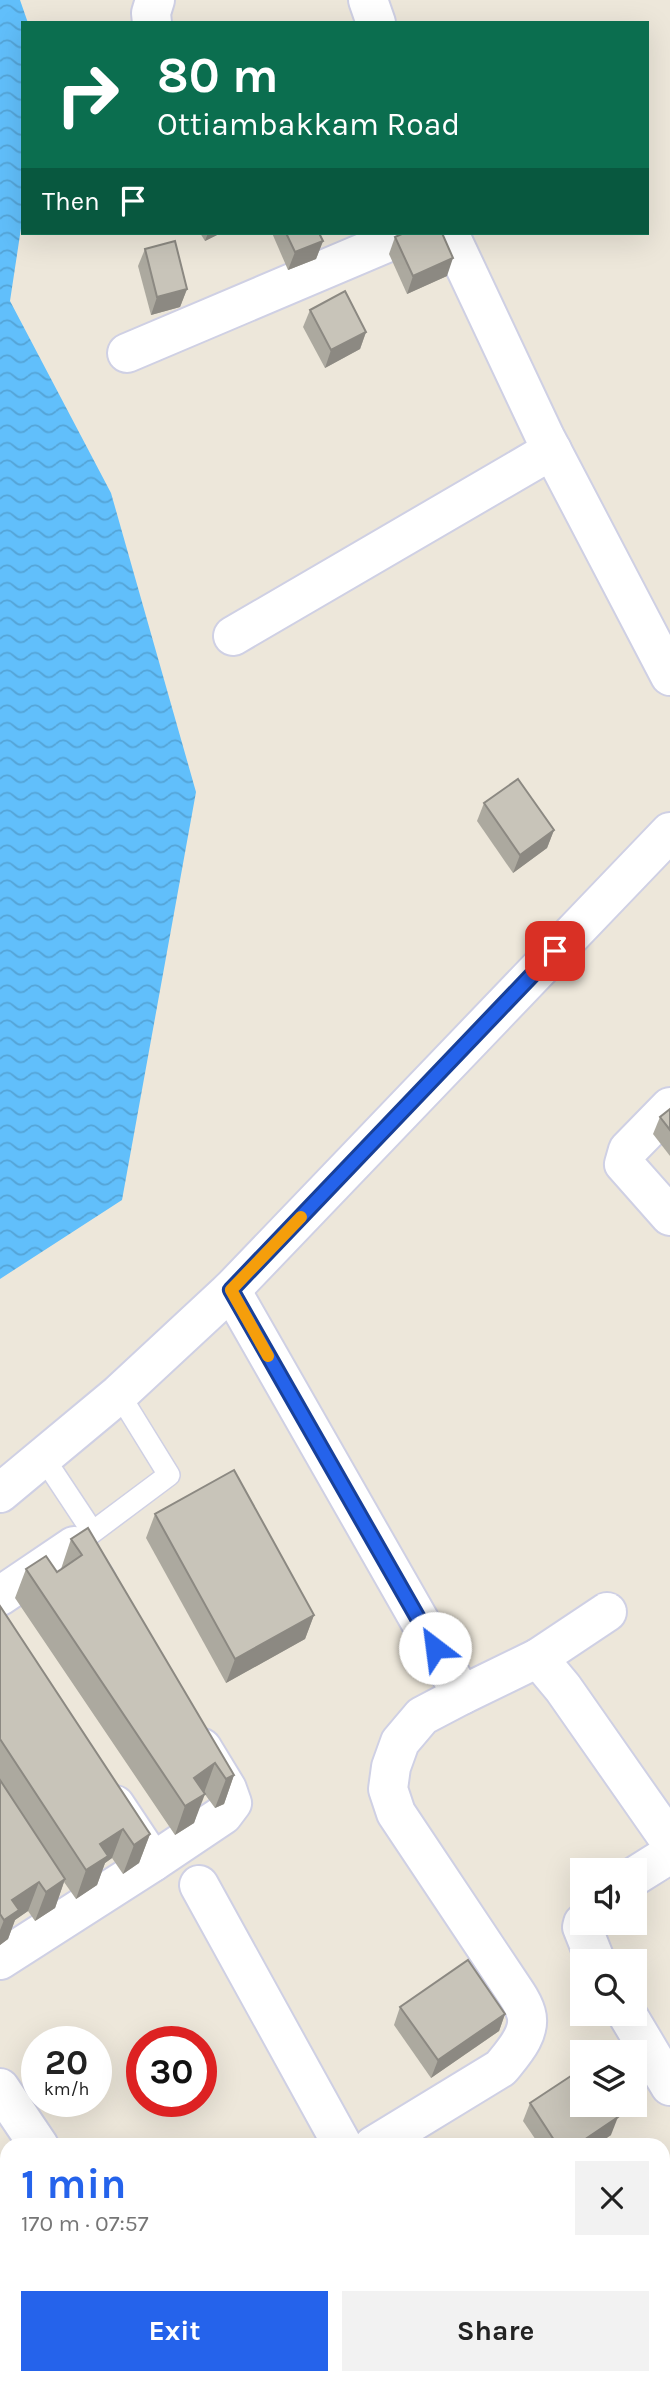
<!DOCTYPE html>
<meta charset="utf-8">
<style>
:root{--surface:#fff;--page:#f2f2f2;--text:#222;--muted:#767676;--accent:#2563eb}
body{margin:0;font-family:Karla,sans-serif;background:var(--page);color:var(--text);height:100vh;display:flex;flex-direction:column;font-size:26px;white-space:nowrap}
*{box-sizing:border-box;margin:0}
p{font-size:23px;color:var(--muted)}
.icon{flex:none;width:38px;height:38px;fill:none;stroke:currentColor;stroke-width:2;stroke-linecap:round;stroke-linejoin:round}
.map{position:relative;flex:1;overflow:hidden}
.sheet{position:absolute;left:0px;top:2138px;width:670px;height:247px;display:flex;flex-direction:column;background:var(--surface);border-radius:21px 21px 0 0;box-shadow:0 7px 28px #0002}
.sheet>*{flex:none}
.hud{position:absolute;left:21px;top:21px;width:628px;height:214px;border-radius:0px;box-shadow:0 7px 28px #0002;background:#0b6e4f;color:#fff;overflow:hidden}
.buttons{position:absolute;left:570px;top:1858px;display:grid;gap:14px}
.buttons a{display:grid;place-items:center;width:77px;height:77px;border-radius:0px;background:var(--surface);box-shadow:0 7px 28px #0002;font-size:35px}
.speed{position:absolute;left:21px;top:2026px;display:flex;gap:14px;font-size:35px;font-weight:700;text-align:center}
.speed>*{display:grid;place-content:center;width:91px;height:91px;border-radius:50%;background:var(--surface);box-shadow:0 7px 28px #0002;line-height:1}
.speed small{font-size:18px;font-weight:400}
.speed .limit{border:10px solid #d22;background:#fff;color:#111}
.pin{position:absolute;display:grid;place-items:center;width:60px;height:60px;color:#fff;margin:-30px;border-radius:14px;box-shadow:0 4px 10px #0006}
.me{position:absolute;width:77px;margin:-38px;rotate:330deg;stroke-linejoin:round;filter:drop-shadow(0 0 5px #0008)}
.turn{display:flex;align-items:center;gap:24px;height:147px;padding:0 21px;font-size:32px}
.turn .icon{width:91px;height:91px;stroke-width:2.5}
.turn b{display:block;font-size:49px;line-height:60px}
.then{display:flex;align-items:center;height:66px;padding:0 21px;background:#0003;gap:14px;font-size:26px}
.round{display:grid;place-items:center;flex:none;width:74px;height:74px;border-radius:0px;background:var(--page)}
.head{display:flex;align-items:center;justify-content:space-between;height:119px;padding:0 21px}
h1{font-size:42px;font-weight:700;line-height:52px;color:var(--accent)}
.action{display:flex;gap:14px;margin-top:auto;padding:14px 21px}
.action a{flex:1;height:80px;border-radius:0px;background:var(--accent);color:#fff;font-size:28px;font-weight:700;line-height:80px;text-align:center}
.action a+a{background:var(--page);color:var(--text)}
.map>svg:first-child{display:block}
</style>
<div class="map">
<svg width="670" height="2385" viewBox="0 0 670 2385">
<defs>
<pattern id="water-waves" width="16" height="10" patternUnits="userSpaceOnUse" patternTransform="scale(1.75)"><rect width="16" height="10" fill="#61bffb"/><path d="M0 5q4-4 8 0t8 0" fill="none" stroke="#54a4d7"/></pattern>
</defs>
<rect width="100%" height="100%" fill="#ede7da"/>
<polygon fill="url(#water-waves)" points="0,0 20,0 28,23 23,23 23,215 10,301 111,493 196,792 122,1200 0,1279"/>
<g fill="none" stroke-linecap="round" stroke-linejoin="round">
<defs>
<g id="service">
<polyline points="43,1457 92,1531"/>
<polyline points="74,1546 169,1475 119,1394"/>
</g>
<g id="minor">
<polyline points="368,0 376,23"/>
<polyline points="152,23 151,13 155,0"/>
<polyline points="449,233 545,437 670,676"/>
<polyline points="127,353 410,233"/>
<polyline points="233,636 552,450"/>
<polyline points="670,1107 628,1150 624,1164 670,1216"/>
<polyline points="231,1290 462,1695 538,1658 563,1688 670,1841"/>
<polyline points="0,1596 74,1546 97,1582"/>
<polyline points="538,1658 607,1612"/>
<polyline points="115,1805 153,1862 223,1815 232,1803 227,1789 202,1748"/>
<polyline points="635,1876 670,1854"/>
<polyline points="199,1885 343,2146"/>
<polyline points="583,1923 582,1927 596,1962"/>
<polyline points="0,1960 153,1862"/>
<polyline points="627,2014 670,2086"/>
<polyline points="0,2088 39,2146"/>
<path d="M373 2146 501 2068C513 2053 532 2033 526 2013 524 2006 520 1999 516 1993L396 1813 388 1789 391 1767 400 1742 422 1716 462 1695"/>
<polyline points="663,2255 670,2251"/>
<polyline points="0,2273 7,2263"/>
<polyline points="187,2378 191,2385"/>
<polyline points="453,2385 463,2378"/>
</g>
<polyline id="tertiary" points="0,1493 119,1394 231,1290 670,832"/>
</defs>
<use href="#service" stroke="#cfd0e4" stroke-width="24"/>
<use href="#minor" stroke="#cfd0e4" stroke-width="42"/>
<use href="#tertiary" stroke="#cfd0e4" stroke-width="42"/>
<use href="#service" stroke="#fff" stroke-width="21"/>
<use href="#minor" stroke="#fff" stroke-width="38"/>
<use href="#tertiary" stroke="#fff" stroke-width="38"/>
</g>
<g fill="#aca99f">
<polygon points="200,233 221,233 205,241"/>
<polygon points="272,233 319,233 323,241 316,259 288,270"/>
<polygon points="395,237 447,276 407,294 389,254"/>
<polygon points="145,249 187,289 180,307 151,315 138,266"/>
<polygon points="310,310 366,332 360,349 325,368 303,327"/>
<polygon points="484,803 554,830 547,848 513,873 477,821"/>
<polygon points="670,1109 670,1156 653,1134 660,1117"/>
<polygon points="155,1514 314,1615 305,1639 226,1683 146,1538"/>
<polygon points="71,1539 234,1775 224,1804 215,1808 204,1793 194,1823 175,1835 15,1598 26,1569 57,1572 61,1569"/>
<polygon points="0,1606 150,1834 139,1863 123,1874 112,1858 105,1863 97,1885 76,1899 64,1882 55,1908 35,1921 28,1911 15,1920 8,1939 0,1945"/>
<polygon points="400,2007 505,2014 499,2031 431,2078 394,2025"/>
<polygon points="530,2103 611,2135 595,2146 540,2146 523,2121"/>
<polygon points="670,2290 670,2385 668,2385 663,2377 663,2293"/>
</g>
<g fill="#8c8982">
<polygon points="208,233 221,233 205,241"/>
<polygon points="323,241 316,259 288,270 295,252"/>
<polygon points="453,258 447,276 407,294 413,276"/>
<polygon points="187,289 180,307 151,315 157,297"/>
<polygon points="366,332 360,349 325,368 331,350"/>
<polygon points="554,830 547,848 513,873 520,855"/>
<polygon points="314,1615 305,1639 226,1683 235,1659"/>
<polygon points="215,1763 204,1793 194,1778"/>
<polygon points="234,1775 224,1804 215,1808 226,1779"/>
<polygon points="205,1794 194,1823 175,1835 185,1806"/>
<polygon points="123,1829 112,1858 105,1863 97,1885 76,1899 86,1870 100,1844"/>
<polygon points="150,1834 139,1863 123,1874 134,1845"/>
<polygon points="65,1879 55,1908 35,1921 46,1892"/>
<polygon points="39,1882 28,1911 15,1920 8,1939 0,1945 0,1930 12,1900"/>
<polygon points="505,2014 499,2031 431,2078 438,2060"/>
<polygon points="618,2117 611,2135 595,2146 575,2146"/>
</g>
<g fill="#c8c4b9" stroke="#8c8982" stroke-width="2">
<polygon points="286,233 319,233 323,241 295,252"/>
<polygon points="404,233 442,233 453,258 413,276 395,237"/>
<polygon points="175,241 187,289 157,297 145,249"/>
<polygon points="345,291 366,332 331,350 310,310"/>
<polygon points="518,779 554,830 520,855 484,803"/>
<polygon points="670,1109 670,1130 660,1117"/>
<polygon points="234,1470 314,1615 235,1659 155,1514"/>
<polygon points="88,1528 234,1775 226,1779 215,1763 194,1778 205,1794 185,1806 26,1569 46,1556 57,1572 82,1555 71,1539"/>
<polygon points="0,1606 150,1834 134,1845 123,1829 100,1844 108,1856 86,1870 0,1739"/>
<polygon points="0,1780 65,1879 46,1892 39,1882 12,1900 19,1910 4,1920 0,1914"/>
<polygon points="468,1960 505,2014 438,2060 400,2007"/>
<polygon points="583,2068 583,2105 610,2105 618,2117 575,2146 558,2146 530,2103"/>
<polygon points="670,2290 670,2349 663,2337 663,2293"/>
</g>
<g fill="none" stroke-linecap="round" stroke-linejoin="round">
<defs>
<polyline id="route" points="435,1648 231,1290 555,951"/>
</defs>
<use href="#route" stroke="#184099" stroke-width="18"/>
<use href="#route" stroke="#2563eb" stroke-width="12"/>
<polyline stroke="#f59e0b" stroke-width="12" points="268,1356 231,1290 301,1217"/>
</g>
</svg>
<div class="buttons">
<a><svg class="icon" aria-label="sound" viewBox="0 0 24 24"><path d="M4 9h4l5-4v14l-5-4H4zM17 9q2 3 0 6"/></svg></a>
<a><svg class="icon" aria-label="search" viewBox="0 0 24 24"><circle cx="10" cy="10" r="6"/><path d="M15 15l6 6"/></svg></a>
<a><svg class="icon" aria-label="layers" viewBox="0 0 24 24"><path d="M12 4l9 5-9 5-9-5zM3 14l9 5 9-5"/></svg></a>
</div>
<div class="speed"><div>20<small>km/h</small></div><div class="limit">30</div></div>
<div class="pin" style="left:555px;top:951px;background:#d93025"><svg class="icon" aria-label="arrive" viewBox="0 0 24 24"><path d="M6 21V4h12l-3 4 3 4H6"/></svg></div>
<svg class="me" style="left:435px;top:1648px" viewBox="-20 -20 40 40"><circle r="19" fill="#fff"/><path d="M0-13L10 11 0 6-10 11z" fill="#2563eb"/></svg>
<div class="hud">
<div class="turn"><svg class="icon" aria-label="right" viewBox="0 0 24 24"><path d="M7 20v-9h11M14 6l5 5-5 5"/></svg><div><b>80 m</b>Ottiambakkam Road</div></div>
<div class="then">Then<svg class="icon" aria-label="arrive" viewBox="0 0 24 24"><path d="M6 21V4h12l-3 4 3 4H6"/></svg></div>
</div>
<section class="sheet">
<div class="head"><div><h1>1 min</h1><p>170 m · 07:57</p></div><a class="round"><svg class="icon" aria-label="close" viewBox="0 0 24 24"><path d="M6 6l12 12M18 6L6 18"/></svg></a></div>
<div class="action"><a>Exit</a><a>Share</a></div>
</section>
</div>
